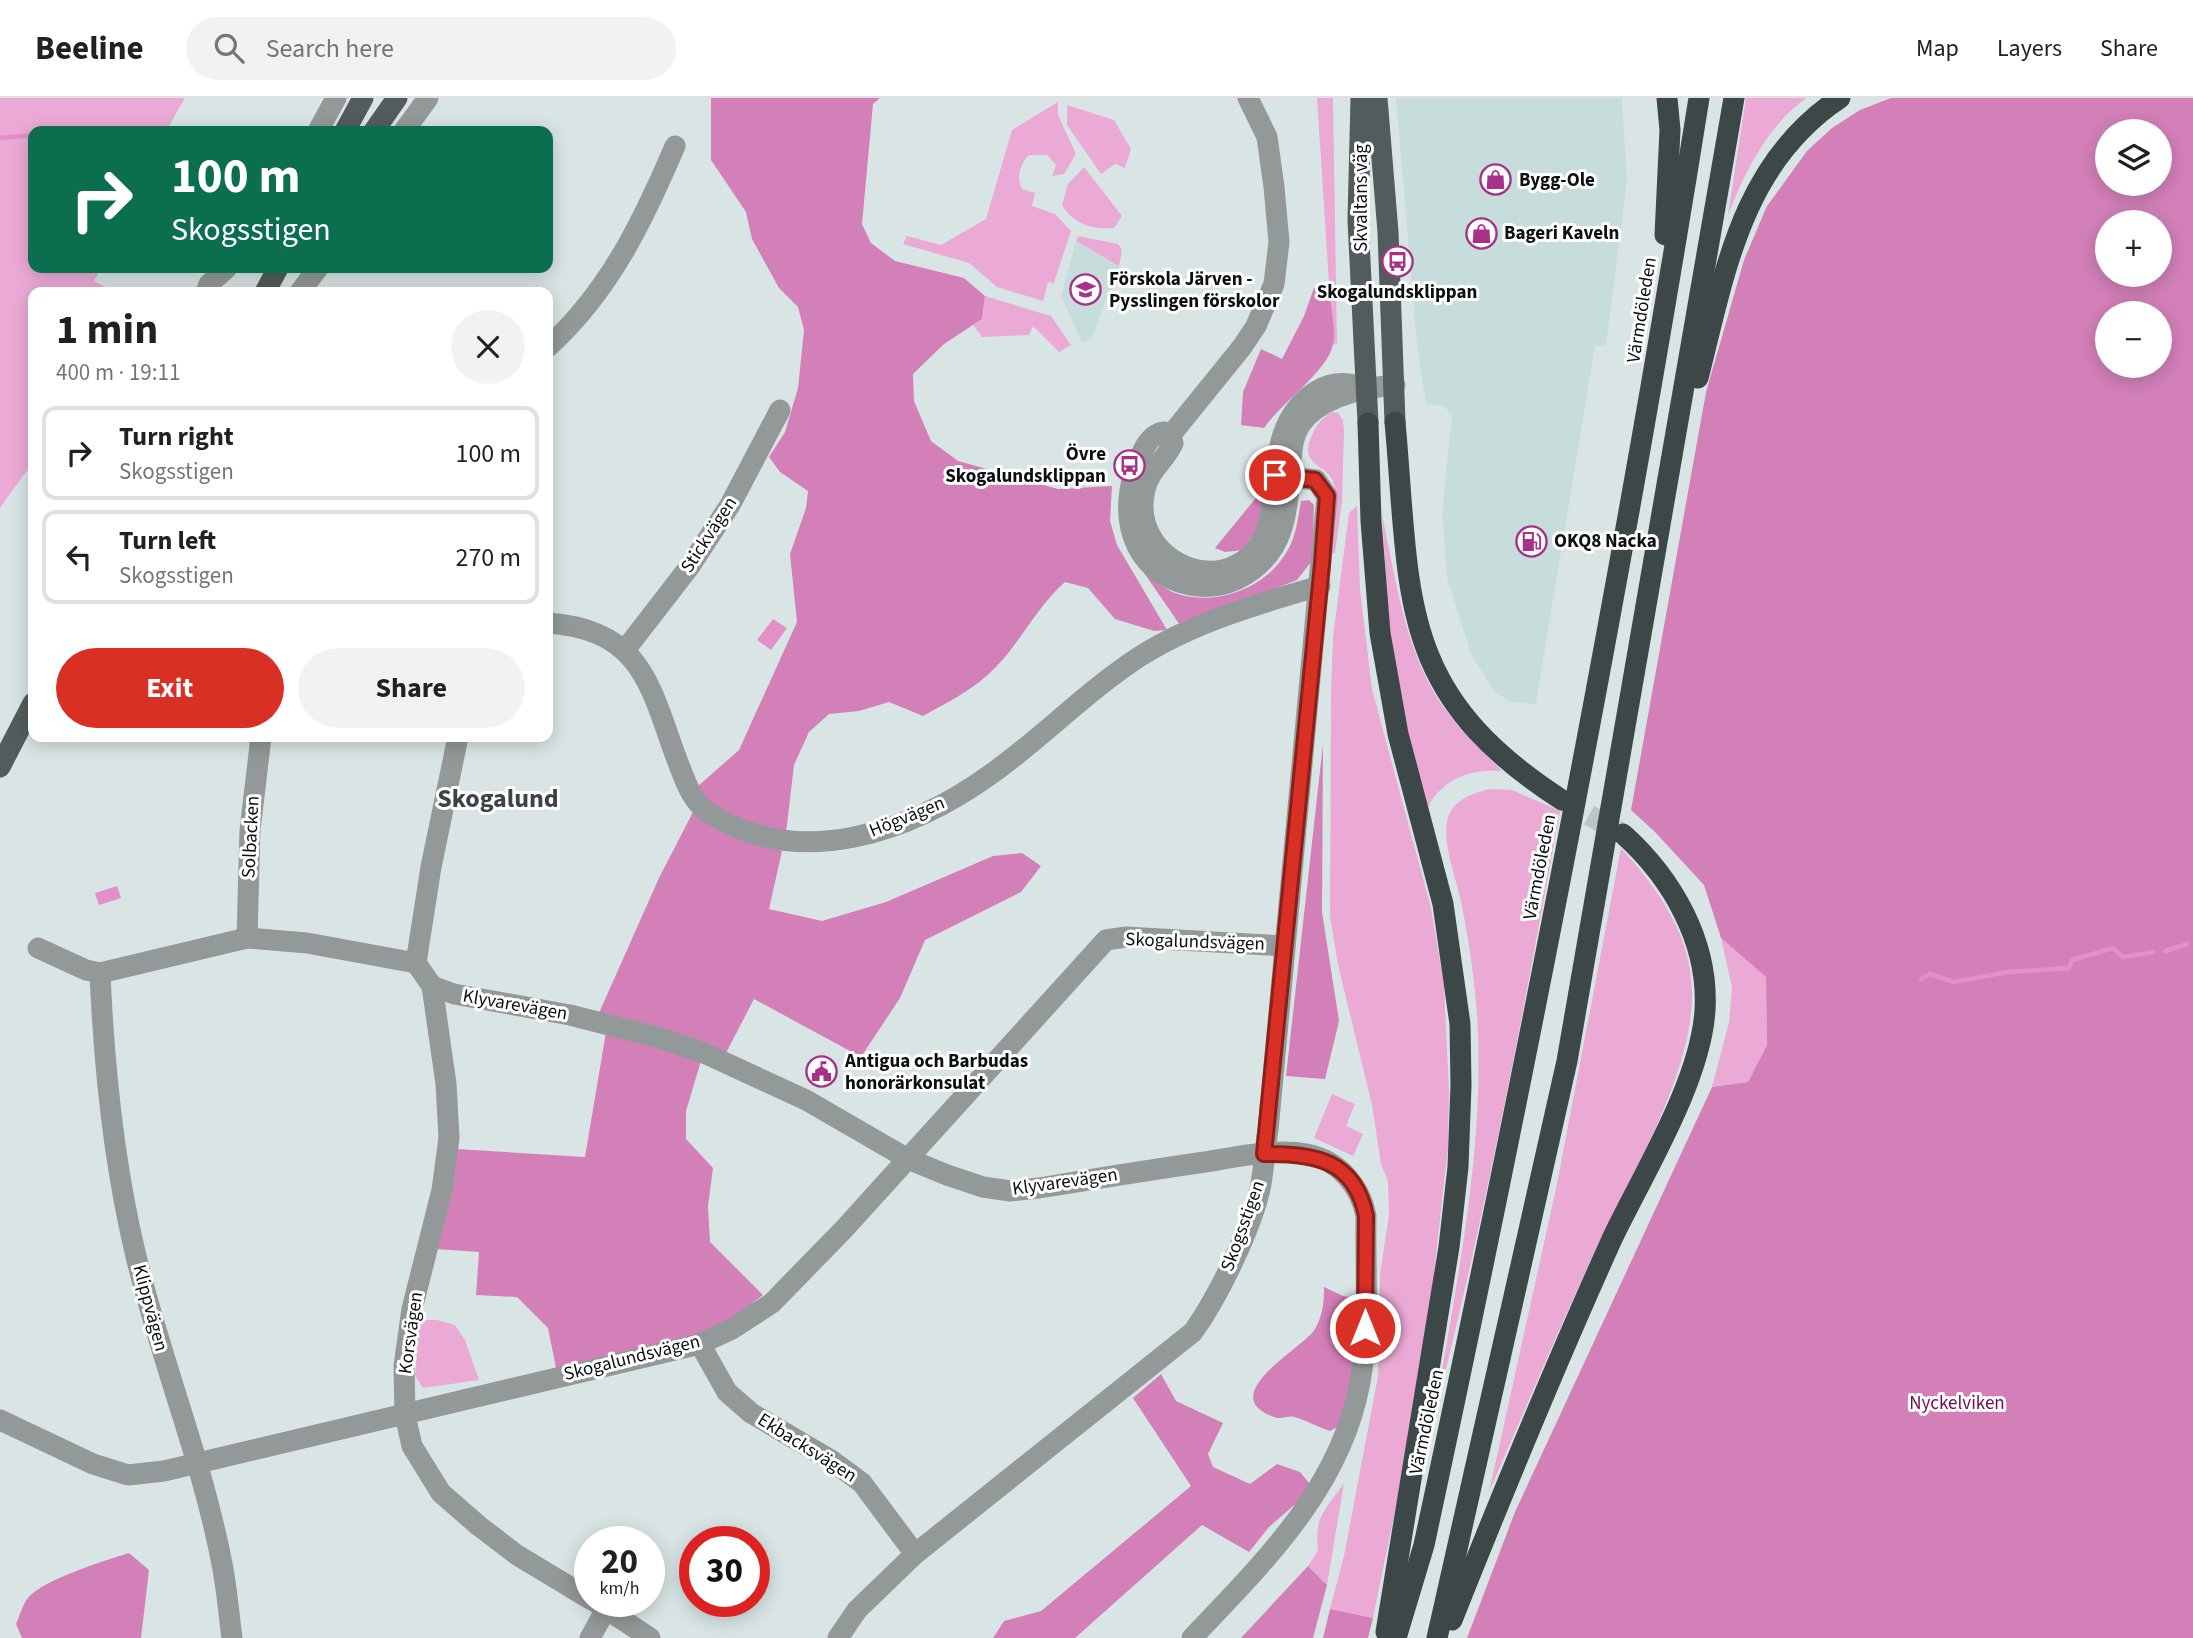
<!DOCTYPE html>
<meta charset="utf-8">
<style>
:root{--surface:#fff;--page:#f2f2f2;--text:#202124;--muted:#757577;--line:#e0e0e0;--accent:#d93025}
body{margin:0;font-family:"Source Sans 3",sans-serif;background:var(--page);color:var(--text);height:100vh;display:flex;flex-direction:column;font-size:26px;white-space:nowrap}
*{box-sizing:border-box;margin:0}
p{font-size:23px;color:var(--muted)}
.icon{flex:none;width:38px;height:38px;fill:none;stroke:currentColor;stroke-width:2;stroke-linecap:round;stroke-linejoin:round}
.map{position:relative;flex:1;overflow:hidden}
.side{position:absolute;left:28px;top:189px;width:525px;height:455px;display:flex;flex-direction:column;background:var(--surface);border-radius:14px;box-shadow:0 4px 18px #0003}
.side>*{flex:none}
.guide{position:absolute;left:28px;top:28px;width:525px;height:147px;border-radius:14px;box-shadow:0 4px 18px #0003;background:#0b6e4f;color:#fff;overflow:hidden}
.buttons{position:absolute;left:2095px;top:21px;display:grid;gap:14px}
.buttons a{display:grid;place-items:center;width:77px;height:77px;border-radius:50%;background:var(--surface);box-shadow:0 4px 18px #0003;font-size:35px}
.speed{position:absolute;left:574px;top:1428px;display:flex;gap:14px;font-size:35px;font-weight:700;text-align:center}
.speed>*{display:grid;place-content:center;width:91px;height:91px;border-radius:50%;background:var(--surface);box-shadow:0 4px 18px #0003;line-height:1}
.speed small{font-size:18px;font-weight:400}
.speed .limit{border:10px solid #d22;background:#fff;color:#111}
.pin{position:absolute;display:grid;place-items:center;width:60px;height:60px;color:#fff;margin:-30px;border:4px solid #fff;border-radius:50%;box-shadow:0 2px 7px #0007}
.me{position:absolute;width:77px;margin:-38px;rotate:0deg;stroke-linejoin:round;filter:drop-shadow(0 0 5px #0008)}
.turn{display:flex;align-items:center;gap:24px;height:147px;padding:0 28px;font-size:32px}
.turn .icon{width:91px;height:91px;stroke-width:2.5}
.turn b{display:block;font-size:49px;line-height:60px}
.round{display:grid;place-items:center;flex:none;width:74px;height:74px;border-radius:37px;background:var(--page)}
.headline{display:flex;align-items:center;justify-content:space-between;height:119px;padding:0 28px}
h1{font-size:42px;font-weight:700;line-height:52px}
.cta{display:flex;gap:14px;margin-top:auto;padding:14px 28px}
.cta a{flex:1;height:80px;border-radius:42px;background:var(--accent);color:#fff;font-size:28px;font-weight:700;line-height:80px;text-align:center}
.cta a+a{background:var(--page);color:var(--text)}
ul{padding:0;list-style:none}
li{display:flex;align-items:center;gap:21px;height:94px;margin:0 14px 10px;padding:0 14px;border:4px solid var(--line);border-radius:14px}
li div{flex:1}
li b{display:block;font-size:26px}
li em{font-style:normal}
header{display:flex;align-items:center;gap:42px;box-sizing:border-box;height:98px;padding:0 35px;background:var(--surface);border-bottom:2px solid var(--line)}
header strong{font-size:33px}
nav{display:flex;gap:38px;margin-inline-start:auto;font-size:24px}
.search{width:490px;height:63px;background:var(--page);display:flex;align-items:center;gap:18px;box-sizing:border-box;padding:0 24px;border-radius:38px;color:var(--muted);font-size:26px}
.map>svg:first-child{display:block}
</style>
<header>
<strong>Beeline</strong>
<div class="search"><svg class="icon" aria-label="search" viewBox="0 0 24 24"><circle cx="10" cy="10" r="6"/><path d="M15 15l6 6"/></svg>Search here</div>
<nav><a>Map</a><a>Layers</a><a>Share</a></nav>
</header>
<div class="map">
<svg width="2193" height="1540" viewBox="0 0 2193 1540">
<rect width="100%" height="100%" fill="#d9e5e5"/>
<g fill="#c7dddc">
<polygon points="1396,0 1622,0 1627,83 1606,247 1595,248 1536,606 1510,604 1494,593 1471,556 1447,479 1442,414 1452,317 1443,307 1426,307 1417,247"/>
<polygon points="1076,143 1119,168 1092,240 1082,245 1061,198"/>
</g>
<g fill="#ebaad5">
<polygon points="0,0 185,0 166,33 33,33 33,170 101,170 94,183 114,194 33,194 33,364 0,410"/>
<polygon points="1317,0 1333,0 1337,246 1333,247"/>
<path d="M1746 0H1806C1766 30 1746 72 1728 117Z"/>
<path d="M1058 4V17L1076 56 1064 76 1052 78 1056 67 1047 57H1029C1020 66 1016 79 1022 91L1035 95 1032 108 1055 116 1071 133 1054 185 1048 184 1043 203 997 189 969 165 903 146 907 138 941 147 986 121 1012 32Z"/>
<polygon points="1067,7 1114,22 1131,51 1125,70 1115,66 1101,76 1067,27"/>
<path d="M1084 69 1122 118 1114 130C1093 132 1073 126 1062 107L1068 86Z"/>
<polygon points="1078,138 1118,146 1122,152 1119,168 1076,143"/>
<polygon points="985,198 1051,218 1071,247 1059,254 1033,228 1029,237 982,239 973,227 982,221"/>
<path d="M1332 314 1338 315 1343 322 1344 333 1342 403 1335 455 1331 456C1332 436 1338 412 1335 391 1332 363 1298 372 1311 339 1316 328 1321 320 1332 314Z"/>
<polygon points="1357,408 1360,491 1372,591 1431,810 1444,888 1449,992 1448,1050 1433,1184 1404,1369 1373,1520 1330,1511 1344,1458 1378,1278 1380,1177 1389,1116 1388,1083 1381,1066 1372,1007 1338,867 1330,818 1331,594 1333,539 1349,415"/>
<path d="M1382 417C1396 480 1403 545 1438 601 1455 628 1480 651 1502 673 1471 671 1443 680 1428 709L1408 637 1390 547Z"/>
<path d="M1490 691 1512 692 1560 713C1523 916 1485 1119 1434 1319 1455 1192 1483 1063 1478 934 1476 892 1470 849 1462 808 1457 781 1443 751 1447 724 1450 703 1472 695 1490 691Z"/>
<path d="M1621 750C1658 791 1691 836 1692 894 1694 977 1623 1093 1587 1170 1553 1244 1522 1319 1489 1394L1556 1091Z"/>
<polygon points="1721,840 1766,879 1767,947 1748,984 1712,989 1729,924 1732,889"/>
<polygon points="1332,996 1355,1006 1346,1028 1363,1036 1353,1058 1314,1040"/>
<polygon points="420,1222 437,1222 455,1227 465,1242 479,1282 423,1290 415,1278"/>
<path d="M1344 1385 1327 1487 1308 1468 1318 1453C1314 1418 1325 1413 1344 1385Z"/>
</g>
<g fill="#d380b8" fill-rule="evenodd">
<path d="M711 0H880L873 6 862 126 871 145 895 163 964 180 985 198 982 221 944 246 913 276 914 303 931 343 958 363 1058 391 1112 388 1110 423 1117 447 1167 532 1154 533 1115 521 1088 490 1065 484C1037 509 1021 543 996 569 975 591 948 604 923 618L889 604 859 613 829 616 809 634 794 667 786 735C752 725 717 719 697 689L739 652 797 524 790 456 806 410 808 393 780 374 769 359 785 334 798 290 804 232 798 209 779 190 752 141 746 114 711 62Z"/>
<path d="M1891 0H2193V1540H1467L1515 1414 1712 989 1748 984 1767 947 1766 879 1721 840 1704 787 1655 734 1631 712 1706 294 1744 162 1767 108 1807 53 1832 30 1860 12ZM2107 33H2160V86H2107ZM2107 124H2160V177H2107ZM2107 215H2160V268H2107Z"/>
<path d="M1314 190 1330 197C1331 212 1336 232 1333 246 1329 272 1281 305 1264 330L1241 327 1243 294 1261 251 1282 261 1304 218Z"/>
<path d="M1260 395C1268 420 1257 432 1243 452L1225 454 1215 450Z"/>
<path d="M1309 402 1314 407 1312 463 1297 482 1180 527 1142 472C1152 481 1164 492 1178 496 1217 508 1265 490 1286 455 1296 440 1298 420 1301 403Z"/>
<polygon points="1323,646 1322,814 1339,923 1325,981 1286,978"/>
<polygon points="693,714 729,733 782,753 769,811 822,823 886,804 993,758 1022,755 1041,768 1021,794 925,842 900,900 861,959 754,901 726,955 599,915 659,780"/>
<polygon points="606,934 701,963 686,1013 686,1041 713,1070 708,1108 710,1144 763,1197 723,1228 682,1241 556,1270 548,1230 517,1199 476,1197 479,1154 435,1151 457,1051 585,1059"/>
<path d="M1324 1189 1343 1198 1355 1200 1353 1279 1339 1328 1330 1333C1318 1329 1307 1323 1295 1319 1288 1317 1281 1322 1274 1319 1213 1297 1304 1250 1315 1231 1323 1217 1324 1204 1324 1189Z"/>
<polygon points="1161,1276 1176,1303 1223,1325 1208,1356 1213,1369 1250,1386 1277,1366 1300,1374 1310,1386 1307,1396 1269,1429 1249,1454 1202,1427 1075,1540 993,1540 1004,1523 1041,1513 1191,1388 1133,1300"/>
<path d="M129 1455 149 1472 141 1540H22L16 1526C20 1518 22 1507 28 1500 42 1482 106 1462 129 1455Z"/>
<polygon points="1308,1468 1327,1487 1313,1540 1241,1540"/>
<polygon points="1330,1511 1373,1520 1368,1540 1323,1540"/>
</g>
<g fill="#e490c8">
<polygon points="773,521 787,530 771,552 757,542"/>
<polygon points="117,788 121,800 99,807 95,795"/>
</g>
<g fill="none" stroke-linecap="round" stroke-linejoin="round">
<g stroke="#e490c8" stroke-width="4.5">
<polyline points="55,33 65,32"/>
<polyline points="0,40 33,37"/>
<polyline points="2165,853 2187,846"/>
<polyline points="1921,881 1930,876 1954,884 2008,874 2069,870 2072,862 2113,850 2123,859 2153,854"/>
</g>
<polyline stroke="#bac5c5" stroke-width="21" stroke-dasharray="21 10" stroke-linecap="butt" points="1562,702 1621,735"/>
<g stroke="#939998" stroke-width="21">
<polyline points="318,33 336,0"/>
<polyline points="404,33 428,0"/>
<polyline points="206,194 209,186 227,170"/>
<polyline points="300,194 318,170"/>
<path d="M548 249C609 194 643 123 675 48"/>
<path d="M1367 290C1344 283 1327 283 1308 299 1251 347 1299 436 1236 467 1221 475 1206 475 1190 470 1154 457 1134 423 1147 385 1152 370 1167 360 1173 345L1164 334C1149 336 1143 352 1138 364 1117 414 1130 475 1190 487 1212 491 1233 486 1251 473 1289 446 1287 405 1291 363 1292 350 1293 338 1300 327 1320 298 1362 290 1395 287"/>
<polyline points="1170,338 1242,249 1256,228 1274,186 1279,144 1274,89 1267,39 1248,0"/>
<path d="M548 525C648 532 651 597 681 672 687 688 694 705 709 715 801 774 913 733 994 674 1044 638 1087 593 1139 559 1192 525 1260 505 1320 488"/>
<polyline points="625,552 690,468 730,407 780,312"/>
<polyline points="247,840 250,732 261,639"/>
<path d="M38 850 86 872 100 875 247 840 307 845 416 865 432 888 454 896 570 917 660 940 704 955 806 1002 908 1061 947 1077 983 1089 1010 1093 1039 1090C1094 1081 1149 1072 1205 1064 1236 1059 1274 1050 1307 1056 1338 1062 1360 1087 1366 1118 1365 1173 1370 1230 1360 1284 1341 1390 1263 1465 1192 1540"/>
<polyline points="416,865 431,769 458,639"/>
<path d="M100 875C104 970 113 1061 135 1154 160 1261 203 1363 223 1471 227 1494 229 1517 232 1540"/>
<polyline points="432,888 446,986 449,1040 442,1092 412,1211 404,1268 405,1317 412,1348 441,1395 479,1428 517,1457 590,1501"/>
<polyline points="700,1246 727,1294 751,1315 831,1362 862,1385 915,1456"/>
<polyline points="0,1322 93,1366 128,1377 164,1373 700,1246 732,1231 772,1205 845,1130 1106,842 1126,839 1285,848"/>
<polyline points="594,1503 650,1540"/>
<polyline points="590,1540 606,1511"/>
<path d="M838 1540 857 1512 915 1456 1193 1234C1218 1199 1253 1128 1261 1086 1264 1068 1265 1050 1268 1032L1327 398 1316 382 1275 377"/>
</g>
<g stroke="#535c5c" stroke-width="21">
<polyline points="1361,0 1358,122 1368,325"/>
<polyline points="1377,0 1388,134 1395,324"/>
<polyline points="345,33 363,0"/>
<polyline points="374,33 397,0"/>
<polyline points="265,194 278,170"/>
<polyline points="0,669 33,605"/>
</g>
<g stroke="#3d4747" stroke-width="21">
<polyline points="1665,137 1670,32 1667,0"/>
<path d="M1698 280C1725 173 1742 65 1840 0"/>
<path d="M1395 324C1411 501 1396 595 1562 702"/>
<polyline points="1368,325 1371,423 1380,535 1398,636 1443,806 1460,926 1461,987 1458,1069 1449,1149 1386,1534"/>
<path d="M1452 1522C1503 1394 1555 1267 1612 1141 1643 1076 1701 983 1705 912 1709 844 1672 780 1623 736"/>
<path d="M1396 1540 1424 1447C1527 967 1622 485 1699 0"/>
<polyline points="1437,1540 1567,963 1734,0"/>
</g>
</g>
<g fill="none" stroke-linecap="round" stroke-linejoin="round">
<defs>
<path id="route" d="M1275 377 1315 382 1327 398 1322 466 1264 1056C1314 1055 1355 1062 1366 1118L1365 1230"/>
</defs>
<use href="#route" stroke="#8d1f18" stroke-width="18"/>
<use href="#route" stroke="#d93025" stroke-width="12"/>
</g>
<defs>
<symbol id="shop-ring" viewBox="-11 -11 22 22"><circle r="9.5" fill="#fff" stroke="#a73189" stroke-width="1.5"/><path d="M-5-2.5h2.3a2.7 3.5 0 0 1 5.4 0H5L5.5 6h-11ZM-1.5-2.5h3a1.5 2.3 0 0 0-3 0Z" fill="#a73189"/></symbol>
<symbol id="bus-ring" viewBox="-11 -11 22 22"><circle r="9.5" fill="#fff" stroke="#a73189" stroke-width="1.5"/><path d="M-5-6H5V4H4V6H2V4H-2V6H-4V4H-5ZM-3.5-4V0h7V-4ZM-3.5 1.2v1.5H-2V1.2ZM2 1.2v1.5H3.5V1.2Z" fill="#a73189"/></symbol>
<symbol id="school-ring" viewBox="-11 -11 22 22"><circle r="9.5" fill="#fff" stroke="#a73189" stroke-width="1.5"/><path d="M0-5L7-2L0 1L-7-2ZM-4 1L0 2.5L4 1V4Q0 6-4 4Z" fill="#a73189"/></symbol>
<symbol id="fuel-ring" viewBox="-11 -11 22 22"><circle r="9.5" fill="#fff" stroke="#a73189" stroke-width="1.5"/><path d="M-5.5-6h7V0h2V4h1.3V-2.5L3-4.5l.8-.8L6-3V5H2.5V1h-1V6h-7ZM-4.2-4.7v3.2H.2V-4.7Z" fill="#a73189"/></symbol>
<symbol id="civic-ring" viewBox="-11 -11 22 22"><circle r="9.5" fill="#fff" stroke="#a73189" stroke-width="1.5"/><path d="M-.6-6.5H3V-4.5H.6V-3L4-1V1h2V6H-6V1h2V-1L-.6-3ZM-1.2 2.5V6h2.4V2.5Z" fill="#a73189"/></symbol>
</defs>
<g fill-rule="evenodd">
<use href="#shop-ring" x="1478" y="64" width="35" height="35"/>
<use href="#shop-ring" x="1464" y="118" width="35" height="35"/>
<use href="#bus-ring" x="1380" y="146" width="35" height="35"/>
<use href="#school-ring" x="1068" y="174" width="35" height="35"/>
<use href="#bus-ring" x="1112" y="350" width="35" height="35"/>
<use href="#fuel-ring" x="1514" y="426" width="35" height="35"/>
<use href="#civic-ring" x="804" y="956" width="35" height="35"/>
</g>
<g text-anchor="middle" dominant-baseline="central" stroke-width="6" stroke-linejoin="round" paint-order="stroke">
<g font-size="19" font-weight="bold" fill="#0c1010" stroke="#fff" text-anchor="start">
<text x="1519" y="82">Bygg-Ole</text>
<text x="1504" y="135">Bageri Kaveln</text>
<text x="1109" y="181">Förskola Järven -<tspan x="1109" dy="22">Pysslingen förskolor</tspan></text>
<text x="1397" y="194" text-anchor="middle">Skogalundsklippan</text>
<text x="1106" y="356" text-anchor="end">Övre<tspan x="1106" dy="22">Skogalundsklippan</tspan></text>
<text x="1554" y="443">OKQ8 Nacka</text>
<text x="845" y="963">Antigua och Barbudas<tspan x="845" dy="22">honorärkonsulat</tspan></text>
</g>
<g font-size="19" fill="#0c1010" stroke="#fff">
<text transform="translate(1361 100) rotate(-90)">Skvaltans väg</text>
<text transform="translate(1642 212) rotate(-81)">Värmdöleden</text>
<text transform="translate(709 437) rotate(-57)">Stickvägen</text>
<text transform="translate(907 719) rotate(-22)">Högvägen</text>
<text transform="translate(251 739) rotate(-87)">Solbacken</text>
<text transform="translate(1540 769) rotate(-79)">Värmdöleden</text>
<text transform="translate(1195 844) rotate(2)">Skogalundsvägen</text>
<text transform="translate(515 907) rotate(10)">Klyvarevägen</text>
<text transform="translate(1065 1084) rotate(-8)">Klyvarevägen</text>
<text transform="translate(1243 1128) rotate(-70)">Skogsstigen</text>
<text transform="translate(150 1210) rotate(75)">Klippvägen</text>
<text transform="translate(411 1235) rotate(-82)">Korsvägen</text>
<text transform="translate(632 1260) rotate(-14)">Skogalundsvägen</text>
<text transform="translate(1427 1324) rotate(-78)">Värmdöleden</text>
<text transform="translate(807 1350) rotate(32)">Ekbacksvägen</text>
</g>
<g font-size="19" fill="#710b5a" stroke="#fff">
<text x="1957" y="1305">Nyckelviken</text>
</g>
<g font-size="26" font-weight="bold" fill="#3a4544" stroke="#fff">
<text x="498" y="700">Skogalund</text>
</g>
</g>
</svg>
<div class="buttons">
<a><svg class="icon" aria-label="layers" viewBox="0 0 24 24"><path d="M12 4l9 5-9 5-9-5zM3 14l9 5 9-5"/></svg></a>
<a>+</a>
<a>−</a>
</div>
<div class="speed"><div>20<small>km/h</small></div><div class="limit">30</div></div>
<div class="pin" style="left:1275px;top:377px;background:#d93025"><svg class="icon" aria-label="arrive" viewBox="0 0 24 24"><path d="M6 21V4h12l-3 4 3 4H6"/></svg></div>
<svg class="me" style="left:1365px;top:1230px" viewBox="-20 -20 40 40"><circle r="17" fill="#d93025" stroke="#fff" stroke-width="3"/><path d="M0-11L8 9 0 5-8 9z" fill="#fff"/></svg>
<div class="guide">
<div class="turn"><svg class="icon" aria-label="right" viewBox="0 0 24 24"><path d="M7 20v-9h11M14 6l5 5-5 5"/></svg><div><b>100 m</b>Skogsstigen</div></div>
</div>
<section class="side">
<div class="headline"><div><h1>1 min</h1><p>400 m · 19:11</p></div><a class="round"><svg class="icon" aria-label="close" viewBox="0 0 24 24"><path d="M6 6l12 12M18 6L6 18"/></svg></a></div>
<ul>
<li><svg class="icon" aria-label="right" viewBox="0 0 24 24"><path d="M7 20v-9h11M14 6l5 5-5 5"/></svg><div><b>Turn right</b><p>Skogsstigen</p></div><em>100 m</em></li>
<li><svg class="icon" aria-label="left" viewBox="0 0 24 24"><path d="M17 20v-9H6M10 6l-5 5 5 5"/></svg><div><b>Turn left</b><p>Skogsstigen</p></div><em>270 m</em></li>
</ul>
<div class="cta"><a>Exit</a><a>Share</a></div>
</section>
</div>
